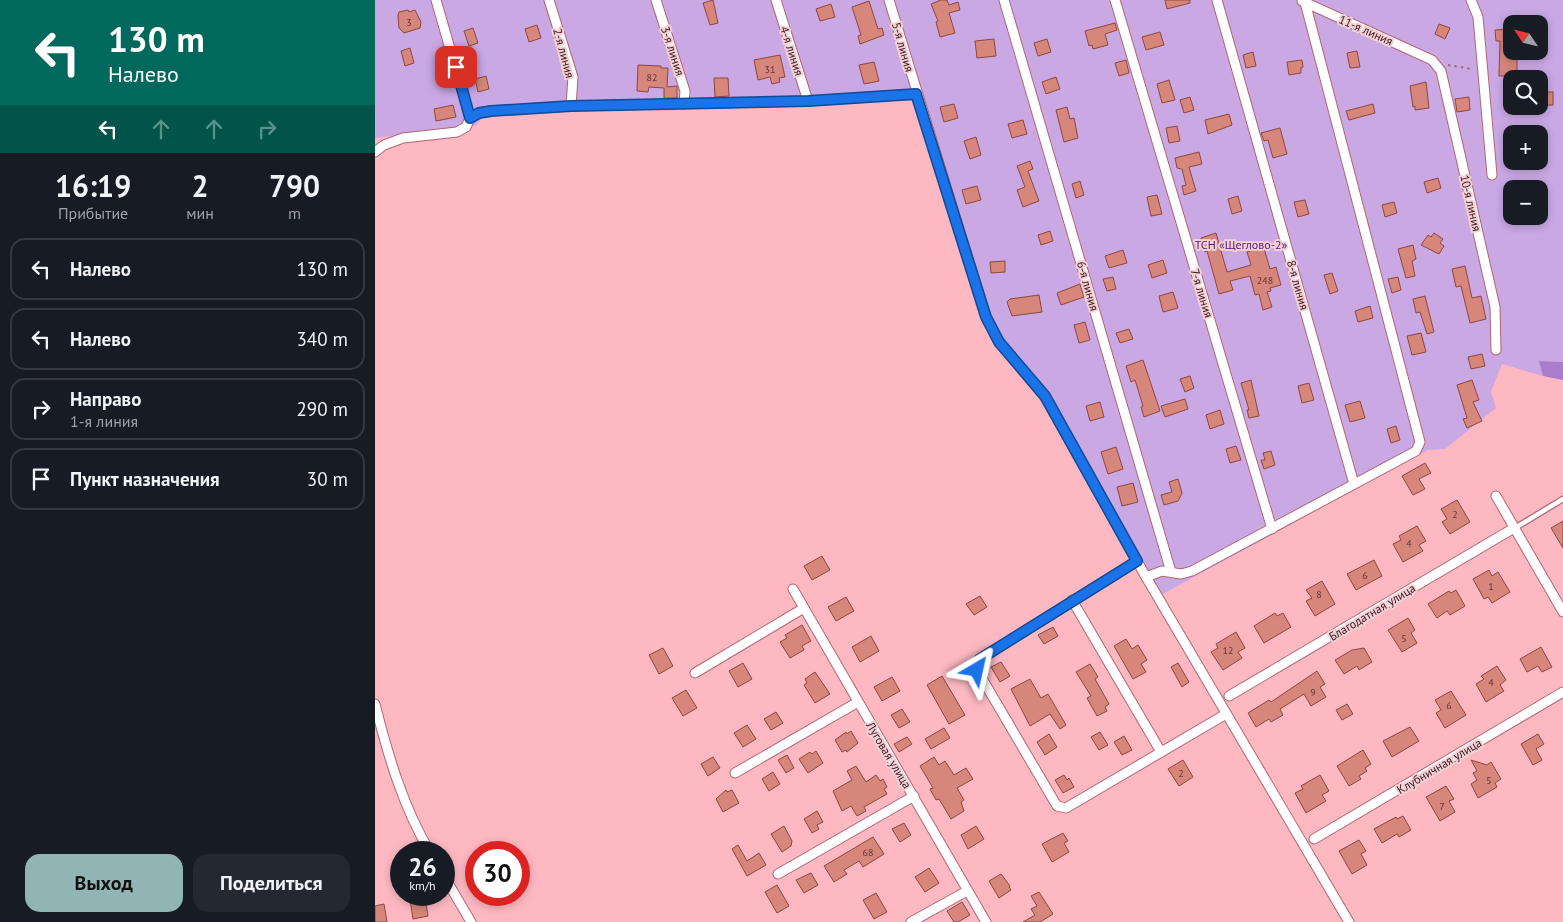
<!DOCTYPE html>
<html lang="ru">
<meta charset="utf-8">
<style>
:root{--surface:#171b24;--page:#242831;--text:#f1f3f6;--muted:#9ea1a6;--line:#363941;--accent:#91b4b4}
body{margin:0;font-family:"PT Sans",sans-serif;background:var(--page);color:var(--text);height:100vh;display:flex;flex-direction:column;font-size:19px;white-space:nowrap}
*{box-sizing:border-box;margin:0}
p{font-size:16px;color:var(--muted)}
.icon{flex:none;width:28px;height:28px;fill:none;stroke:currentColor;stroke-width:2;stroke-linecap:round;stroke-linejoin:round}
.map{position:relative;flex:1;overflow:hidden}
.panel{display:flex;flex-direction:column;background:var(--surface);width:375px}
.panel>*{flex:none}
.top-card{background:#00695c;color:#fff;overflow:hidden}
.needle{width:32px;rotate:305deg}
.controls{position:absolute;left:1128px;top:15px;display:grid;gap:10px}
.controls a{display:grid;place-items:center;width:45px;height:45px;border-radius:10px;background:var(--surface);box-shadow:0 2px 8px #0003;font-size:25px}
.speed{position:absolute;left:15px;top:841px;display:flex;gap:10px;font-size:25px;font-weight:700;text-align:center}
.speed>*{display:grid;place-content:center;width:65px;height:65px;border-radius:50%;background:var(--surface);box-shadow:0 2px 8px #0003;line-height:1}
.speed small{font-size:12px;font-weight:400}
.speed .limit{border:8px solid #d22;background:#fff;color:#111}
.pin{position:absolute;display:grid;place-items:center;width:42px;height:42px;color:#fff;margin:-21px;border-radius:10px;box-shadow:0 2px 8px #0006}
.me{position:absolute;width:55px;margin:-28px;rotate:36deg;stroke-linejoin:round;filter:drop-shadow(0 0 4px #0008)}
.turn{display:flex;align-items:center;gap:18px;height:105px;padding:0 25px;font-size:22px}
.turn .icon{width:65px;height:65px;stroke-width:2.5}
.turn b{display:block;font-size:35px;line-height:42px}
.lanes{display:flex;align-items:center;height:48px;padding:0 25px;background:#0003;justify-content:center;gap:25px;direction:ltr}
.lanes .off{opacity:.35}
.eta{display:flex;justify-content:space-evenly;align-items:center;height:85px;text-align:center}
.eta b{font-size:30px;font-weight:600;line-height:35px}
.action{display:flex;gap:10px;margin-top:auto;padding:10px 25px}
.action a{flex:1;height:58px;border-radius:15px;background:var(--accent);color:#111;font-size:20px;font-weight:600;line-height:58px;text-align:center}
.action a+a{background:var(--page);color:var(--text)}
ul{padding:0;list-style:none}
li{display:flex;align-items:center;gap:15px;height:62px;margin:0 10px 8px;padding:0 15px;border:2px solid var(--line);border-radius:15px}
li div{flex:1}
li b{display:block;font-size:19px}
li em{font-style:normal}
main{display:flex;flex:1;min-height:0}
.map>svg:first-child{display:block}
</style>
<main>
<section class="panel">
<div class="top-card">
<div class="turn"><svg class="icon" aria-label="left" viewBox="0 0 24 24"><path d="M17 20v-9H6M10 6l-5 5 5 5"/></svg><div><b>130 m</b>Налево</div></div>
<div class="lanes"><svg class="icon" aria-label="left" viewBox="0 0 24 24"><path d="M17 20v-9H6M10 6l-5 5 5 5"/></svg><svg class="icon off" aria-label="ahead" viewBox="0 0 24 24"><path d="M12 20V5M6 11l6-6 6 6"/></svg><svg class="icon off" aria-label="ahead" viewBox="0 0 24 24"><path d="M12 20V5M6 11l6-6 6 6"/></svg><svg class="icon off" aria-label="right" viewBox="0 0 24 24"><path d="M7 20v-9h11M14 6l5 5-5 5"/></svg></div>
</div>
<div class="eta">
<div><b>16:19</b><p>Прибытие</p></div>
<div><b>2</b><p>мин</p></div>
<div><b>790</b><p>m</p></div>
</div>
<ul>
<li><svg class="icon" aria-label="left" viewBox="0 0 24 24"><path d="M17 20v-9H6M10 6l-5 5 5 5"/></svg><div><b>Налево</b></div><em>130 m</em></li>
<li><svg class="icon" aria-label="left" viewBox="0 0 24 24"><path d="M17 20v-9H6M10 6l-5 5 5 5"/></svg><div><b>Налево</b></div><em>340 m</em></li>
<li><svg class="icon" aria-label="right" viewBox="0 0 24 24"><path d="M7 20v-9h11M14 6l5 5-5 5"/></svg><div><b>Направо</b><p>1-я линия</p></div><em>290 m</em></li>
<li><svg class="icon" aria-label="arrive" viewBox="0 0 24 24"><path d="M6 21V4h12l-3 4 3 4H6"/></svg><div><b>Пункт назначения</b></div><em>30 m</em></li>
</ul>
<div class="action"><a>Выход</a><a>Поделиться</a></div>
</section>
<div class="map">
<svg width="1188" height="922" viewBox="0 0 1188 922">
<rect width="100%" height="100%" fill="#fdb8c2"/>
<path fill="#c9a8e4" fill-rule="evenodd" d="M0 0H1188V362L1165 361 1168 376 1127 364 1116 392 1121 408 1070 449 1053 450 786 595 674 394 628 340 615 316 547 97 117 114 107 118 100 126 0 138ZM1136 24H1164V51H1136ZM1136 79H1164V106H1136ZM1136 134H1164V161H1136ZM1136 189H1164V216H1136Z"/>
<polygon fill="#a87dc9" points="1164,361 1188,362 1188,380 1168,376"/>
<g fill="#d6867a" stroke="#8f463d">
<polygon points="338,0 343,23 335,25 328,3"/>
<polygon points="566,0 572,0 574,5 583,2 585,10 574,13 580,33 565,37 561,22 563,21 556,4"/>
<polygon points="790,0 815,0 815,3 792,9"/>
<polygon points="494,1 503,29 507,28 509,35 485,44 483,36 486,35 477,7"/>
<polygon points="456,4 460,17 445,21 441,9"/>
<polygon points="33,10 34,12 40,10 46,22 45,28 29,33 24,28 23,15 24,12"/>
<polygon points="740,23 742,30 730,34 733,45 718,49 717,45 714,46 710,31"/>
<polygon points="1064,24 1075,28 1070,39 1060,34"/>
<polygon points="162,25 166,38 154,42 150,29"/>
<polygon points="98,28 103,43 94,46 89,31"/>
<polygon points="1135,29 1135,51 1142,51 1142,76 1124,76 1125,41 1121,41 1120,30"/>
<polygon points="785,32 789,45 771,50 767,37"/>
<polygon points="619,39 621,56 602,58 600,41"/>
<polygon points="672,39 676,52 663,56 659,43"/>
<polygon points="35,48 39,63 30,66 26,51"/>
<polygon points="982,51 985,67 975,68 972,53"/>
<polygon points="878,52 881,66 871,68 868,55"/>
<polygon points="405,55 410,77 404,78 405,82 397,84 395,77 383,80 379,60"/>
<polygon points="751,60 754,73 744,76 740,63"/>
<polygon points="927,60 928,67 926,68 926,73 914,75 912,62"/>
<polygon points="499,62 504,81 489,84 484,65"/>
<polygon points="263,65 286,66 286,68 293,68 292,87 302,86 302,98 289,98 289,88 274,87 273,92 262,91"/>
<polygon points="111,76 114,89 103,92 100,79"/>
<polygon points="681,77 685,89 671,94 667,82"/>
<polygon points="339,78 353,78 354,96 340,97"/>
<polygon points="794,80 800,100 787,103 782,84"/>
<polygon points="1051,82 1054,108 1040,110 1040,106 1038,107 1035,86"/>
<rect x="1164" y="92" width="14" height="13"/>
<polygon points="815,97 819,110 809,113 805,100"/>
<polygon points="1094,97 1095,110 1082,112 1080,99"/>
<polygon points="579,104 583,118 569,122 565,107"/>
<polygon points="998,104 1000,113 974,120 971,111"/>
<polygon points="78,105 81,117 61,121 59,109"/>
<polygon points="692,107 695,119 699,118 703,138 689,142 681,110"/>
<polygon points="854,114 857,125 833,134 830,120"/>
<polygon points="648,120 652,134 637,138 633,124"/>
<polygon points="802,126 805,141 794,143 791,128"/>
<polygon points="905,128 912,154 898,158 893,140 889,141 886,133"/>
<polygon points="601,137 606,155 595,159 589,141"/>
<polygon points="824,152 827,164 814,167 821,191 809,195 807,186 811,185 807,169 802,168 800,158"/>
<polygon points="655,161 658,169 653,171 664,201 648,207 642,190 650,187 642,166"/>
<polygon points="1063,178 1066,188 1052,193 1049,182"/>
<polygon points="705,181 709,195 701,198 697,184"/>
<polygon points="602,186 606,200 591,204 587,190"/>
<polygon points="782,195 787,214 776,216 772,197"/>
<polygon points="863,196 867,211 857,214 853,199"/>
<polygon points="930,200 934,214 923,217 919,202"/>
<polygon points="1019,202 1022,213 1010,217 1007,205"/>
<polygon points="675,231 678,241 666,245 663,235"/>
<polygon points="841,233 852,272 876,265 872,252 888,245 895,269 901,267 906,285 895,288 896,291 892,292 897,307 888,310 884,294 880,295 875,276 855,281 858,290 844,294 832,251 830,252 826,238"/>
<polygon points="1059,233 1068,239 1065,243 1069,246 1064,254 1046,245 1053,235 1056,237"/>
<polygon points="1038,245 1041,259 1037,261 1040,276 1031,278 1023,249"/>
<polygon points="748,250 752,263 734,268 730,256"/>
<polygon points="788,260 792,273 777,278 773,265"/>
<polygon points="630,261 630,272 616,273 615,262"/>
<polygon points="1090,266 1097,298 1106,296 1111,319 1095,323 1086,286 1081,287 1077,269"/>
<polygon points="957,273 963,291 955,294 949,275"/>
<polygon points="738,277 741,289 732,291 728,279"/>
<polygon points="1023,277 1026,290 1017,293 1013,279"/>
<polygon points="705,284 709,297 686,305 682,293"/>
<polygon points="798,292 803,308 788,312 784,296"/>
<polygon points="664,295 667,312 637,316 632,302 635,299"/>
<polygon points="1050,296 1059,332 1052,334 1045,312 1041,313 1038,299"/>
<polygon points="995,306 998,318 983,322 980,311"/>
<polygon points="710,322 715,340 704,343 699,325"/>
<polygon points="754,329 758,339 745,343 741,333"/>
<polygon points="1046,333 1051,352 1037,355 1032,336"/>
<polygon points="1107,354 1110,366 1096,369 1093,357"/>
<polygon points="768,360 785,411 769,417 766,407 768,406 760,380 756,382 751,366"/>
<polygon points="815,376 819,388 810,392 805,379"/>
<polygon points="876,380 884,416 874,418 872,410 874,410 866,383"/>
<polygon points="1097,380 1104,400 1098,402 1107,421 1092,428 1088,419 1092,418 1082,385"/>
<polygon points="934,383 939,400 927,403 923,386"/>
<polygon points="810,399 813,409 790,417 786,406"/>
<polygon points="985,401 990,418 975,422 970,405"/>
<polygon points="725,402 729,417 715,421 711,406"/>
<polygon points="845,410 849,424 835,429 831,415"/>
<polygon points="1021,426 1025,440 1016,443 1012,429"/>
<polygon points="861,446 866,460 855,463 851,449"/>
<polygon points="741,447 748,469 733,474 726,452"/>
<polygon points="896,451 900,465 889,469 886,460 890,460 888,453"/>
<polygon points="1050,463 1056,473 1044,479 1050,489 1038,495 1027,476"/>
<polygon points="803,479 807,493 803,501 789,505 786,495 797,492 794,482"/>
<polygon points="758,483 763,502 747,506 742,487"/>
<polygon points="1082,500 1095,522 1075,534 1067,522 1072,519 1066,509"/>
<polygon points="1188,521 1188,548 1176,528"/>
<polygon points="1042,526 1051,541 1044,545 1048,551 1028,562 1018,544 1026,540 1024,536"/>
<polygon points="447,556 455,570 437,580 429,566"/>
<polygon points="999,560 1007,576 981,590 972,574"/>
<polygon points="1114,570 1117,576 1123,572 1135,592 1117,603 1113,597 1109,599 1098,579"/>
<polygon points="947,581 960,604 940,616 931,601 937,598 931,590"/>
<polygon points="1081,590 1090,606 1075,615 1072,611 1062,618 1053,604 1074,591 1076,593"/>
<polygon points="605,596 612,607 599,615 591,604"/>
<polygon points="471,597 479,611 461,621 453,607"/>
<polygon points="900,613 902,616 908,613 916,627 889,643 879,626"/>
<polygon points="1033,618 1040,630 1036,633 1042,643 1027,652 1013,630"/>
<polygon points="427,625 436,641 427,646 429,650 415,658 405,642 412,638 410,635"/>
<polygon points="678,627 683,636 669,644 663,635"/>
<polygon points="861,632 870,648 863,652 867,658 848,670 836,652 843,648 841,644"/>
<polygon points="496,636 504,651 485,662 477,647"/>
<polygon points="751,639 757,649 763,645 772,660 766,664 771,672 758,679 739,646"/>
<polygon points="1166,647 1177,667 1167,672 1163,666 1152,672 1145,659"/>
<polygon points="288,648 298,666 284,674 274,655"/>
<polygon points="989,648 997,662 984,670 982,666 969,674 960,660 977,650"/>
<polygon points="626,662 635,676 625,682 616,667"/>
<polygon points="368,663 377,679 363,687 354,671"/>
<polygon points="803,663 814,682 807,687 796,667"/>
<polygon points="715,664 723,677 720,679 734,704 730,707 732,711 722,716 712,698 716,696 701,672"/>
<polygon points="1122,666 1131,680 1125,685 1129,691 1111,702 1101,684 1109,679 1106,676"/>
<polygon points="942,671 950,684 945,687 951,697 936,706 929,694 905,709 908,715 896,722 894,719 881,727 873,713 894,700 896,702"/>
<polygon points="440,672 455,694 440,703 429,685 432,683 430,679"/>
<polygon points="567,676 590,715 574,724 552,685"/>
<polygon points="517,677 525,691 507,701 499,687"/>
<polygon points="655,679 666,698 673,694 691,725 685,729 675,714 655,726 636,689"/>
<polygon points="311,690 322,708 308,716 297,698"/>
<polygon points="1076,691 1091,715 1070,728 1061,713 1066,710 1060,700"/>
<polygon points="972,704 978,714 967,720 961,710"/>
<polygon points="527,709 535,722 524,728 516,715"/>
<polygon points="401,712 408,723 396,730 389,719"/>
<polygon points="372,725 381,739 368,747 359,733"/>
<polygon points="1035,727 1044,741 1017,757 1008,741"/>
<polygon points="569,728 575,738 556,749 550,739"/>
<polygon points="476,731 483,743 472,752 471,750 467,752 460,740 471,732 472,734"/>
<polygon points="725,732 733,745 724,750 716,737"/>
<polygon points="674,734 682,747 670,755 662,742"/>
<polygon points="1163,734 1169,744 1161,749 1167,760 1158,765 1146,744"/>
<polygon points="749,736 757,750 747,755 739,742"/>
<polygon points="532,737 537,744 524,752 519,744"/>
<polygon points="988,750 996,764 990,768 992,771 984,776 986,779 974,786 962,766"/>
<polygon points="441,751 448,763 433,773 424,759 435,752 437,754"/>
<polygon points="412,755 419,768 411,773 403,760"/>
<polygon points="338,757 345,768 333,776 326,764"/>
<polygon points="559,757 564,765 570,761 579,775 591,768 598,779 582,788 589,800 586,802 589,811 576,819 564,799 561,800 555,789 558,788 545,766"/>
<polygon points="808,760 818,777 804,786 793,769"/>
<polygon points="1096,760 1112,765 1116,762 1126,779 1120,783 1122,787 1103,798 1096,784 1102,780 1098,773 1102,771"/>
<polygon points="481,766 491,782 501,775 505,781 508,779 512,787 509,789 512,794 489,807 491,811 482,816 476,806 467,811 458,791 477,780 472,771"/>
<polygon points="398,772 405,784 394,791 387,779"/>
<polygon points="689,775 692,780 694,778 699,787 688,793 680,780"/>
<polygon points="945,775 954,791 947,795 951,801 931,813 920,793 928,789 926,786"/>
<polygon points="1071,786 1079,799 1074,801 1080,812 1065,821 1051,797"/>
<polygon points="351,790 352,792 357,790 364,803 348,812 341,799"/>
<polygon points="442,811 448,822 442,825 444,829 437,833 429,819"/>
<polygon points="1028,816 1036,830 1024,837 1022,834 1007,843 999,829 1021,817 1022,819"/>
<polygon points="529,823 536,835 525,842 517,829"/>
<polygon points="409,826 417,841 416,846 407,852 396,834"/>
<polygon points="601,826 609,839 593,849 586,835"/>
<polygon points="688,833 693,841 689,843 694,852 677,862 667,844"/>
<polygon points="498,837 509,854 488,867 484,861 469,870 472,874 459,882 449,866"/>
<polygon points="984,840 991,851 986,854 992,865 977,874 964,851"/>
<polygon points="363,845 372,861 384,853 391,865 372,876 357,849"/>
<polygon points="554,868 564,883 550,892 540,877"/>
<polygon points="436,873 443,885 429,893 421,880"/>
<polygon points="626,874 635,886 634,887 636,890 624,898 614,881"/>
<polygon points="402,885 414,906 402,913 390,892"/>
<polygon points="664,892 678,914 665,922 648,922 660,915 656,909 662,906 656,896"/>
<polygon points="501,893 512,912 499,919 488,900"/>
<polygon points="50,897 53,916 38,919 35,900"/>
<polygon points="587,902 595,915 583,922 579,922 572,911"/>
<polygon points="9,904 12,922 0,922 0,906"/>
</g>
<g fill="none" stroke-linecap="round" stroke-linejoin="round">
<defs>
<polyline id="service" points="1140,528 1188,499"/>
<g id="minor">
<polyline points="61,0 95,118"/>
<polyline points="174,0 198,77 196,106"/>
<polyline points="281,0 310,91 309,104"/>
<polyline points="401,0 433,101"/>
<polyline points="514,0 611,317 624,342 670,397 771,577 974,922"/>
<polyline points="629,0 796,572"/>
<polyline points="740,0 897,529"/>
<polyline points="842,0 979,484"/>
<polyline points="1096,0 1103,17 1117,175"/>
<polyline points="927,1 1057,60 1066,71 1120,307 1121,350"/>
<polyline points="0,152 9,145 28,138 82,132 91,127 95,118 104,113 116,111 196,106 433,101 541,94"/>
<polyline points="1121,496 1188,612"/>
<polyline points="762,561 605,659 601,664 602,670 682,806 691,808 851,714"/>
<polyline points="771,577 787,571 806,574 817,571 1041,451 1045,442 930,2"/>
<polyline points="418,589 611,922"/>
<polyline points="697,600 786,752"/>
<polyline points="320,673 429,608"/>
<polyline points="854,696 1139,528"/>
<path d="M0 704C13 755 28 807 55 852"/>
<polyline points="360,773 483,702"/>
<polyline points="939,839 1188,692"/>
<polyline points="403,874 539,796"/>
<polyline points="69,876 96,922"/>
<polyline points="536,922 592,891"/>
</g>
</defs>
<use href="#service" stroke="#b36573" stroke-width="7"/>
<use href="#minor" stroke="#b36573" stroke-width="11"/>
<polyline stroke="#9c6a72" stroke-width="2" stroke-dasharray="2.5 4" stroke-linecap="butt" points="1073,65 1097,69"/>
<use href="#service" stroke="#fff" stroke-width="4.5"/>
<use href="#minor" stroke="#fff" stroke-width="9"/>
</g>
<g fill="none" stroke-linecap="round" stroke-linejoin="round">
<defs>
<polyline id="route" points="81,67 95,118 104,113 116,111 196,106 433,101 541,94 611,317 624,342 670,396 762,561 605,659 601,664 602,670"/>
</defs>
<use href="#route" stroke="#114b97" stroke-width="12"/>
<use href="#route" stroke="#1a73e8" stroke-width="9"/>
</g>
<g text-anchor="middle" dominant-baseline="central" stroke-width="4" stroke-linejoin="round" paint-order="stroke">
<g font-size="10" fill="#603536">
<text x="34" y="22">3</text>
<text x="395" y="69">31</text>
<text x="277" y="77">82</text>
<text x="890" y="280">248</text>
<text x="1080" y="514">2</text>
<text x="1034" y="543">4</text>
<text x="990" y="575">6</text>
<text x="1116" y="586">1</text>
<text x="944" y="594">8</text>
<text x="1029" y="638">5</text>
<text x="853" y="650">12</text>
<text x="1116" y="682">4</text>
<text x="938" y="692">9</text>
<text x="1074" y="705">6</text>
<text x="806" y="773">2</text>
<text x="1114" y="780">5</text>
<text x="1067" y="806">7</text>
<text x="493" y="852">68</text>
</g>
<g font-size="12" fill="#391a20" stroke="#f3d0d4">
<text transform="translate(991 30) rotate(24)">11-я линия</text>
<text transform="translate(528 47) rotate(74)">5-я линия</text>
<text transform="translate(298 51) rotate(72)">3-я линия</text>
<text transform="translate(417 51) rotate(72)">4-я линия</text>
<text transform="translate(189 53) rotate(75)">2-я линия</text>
<text transform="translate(1096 203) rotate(77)">10-я линия</text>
<text transform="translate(923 285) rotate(74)">8-я линия</text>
<text transform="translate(713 286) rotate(74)">6-я линия</text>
<text transform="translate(827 293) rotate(73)">7-я линия</text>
<text transform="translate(997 612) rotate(-31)">Благодатная улица</text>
<text transform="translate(514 755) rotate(59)">Луговая улица</text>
<text transform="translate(1064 766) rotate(-31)">Клубничная улица</text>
</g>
<g font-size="12" fill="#521974" stroke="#f3d0d4">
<text x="866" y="244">ТСН «Щеглово-2»</text>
</g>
</g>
</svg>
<div class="controls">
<a><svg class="needle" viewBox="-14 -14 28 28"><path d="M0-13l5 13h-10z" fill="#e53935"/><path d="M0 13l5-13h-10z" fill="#9ea1a6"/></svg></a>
<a><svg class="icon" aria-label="search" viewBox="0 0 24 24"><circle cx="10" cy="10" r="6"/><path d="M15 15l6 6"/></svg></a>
<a>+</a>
<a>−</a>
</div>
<div class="speed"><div>26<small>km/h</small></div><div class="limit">30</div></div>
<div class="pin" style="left:81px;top:67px;background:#d93025"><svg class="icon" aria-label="arrive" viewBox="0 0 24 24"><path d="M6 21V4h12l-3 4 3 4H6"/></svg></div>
<svg class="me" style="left:602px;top:670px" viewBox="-20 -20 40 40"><path d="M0-17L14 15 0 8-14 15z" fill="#1a73e8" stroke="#fff" stroke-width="4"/></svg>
</div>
</main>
